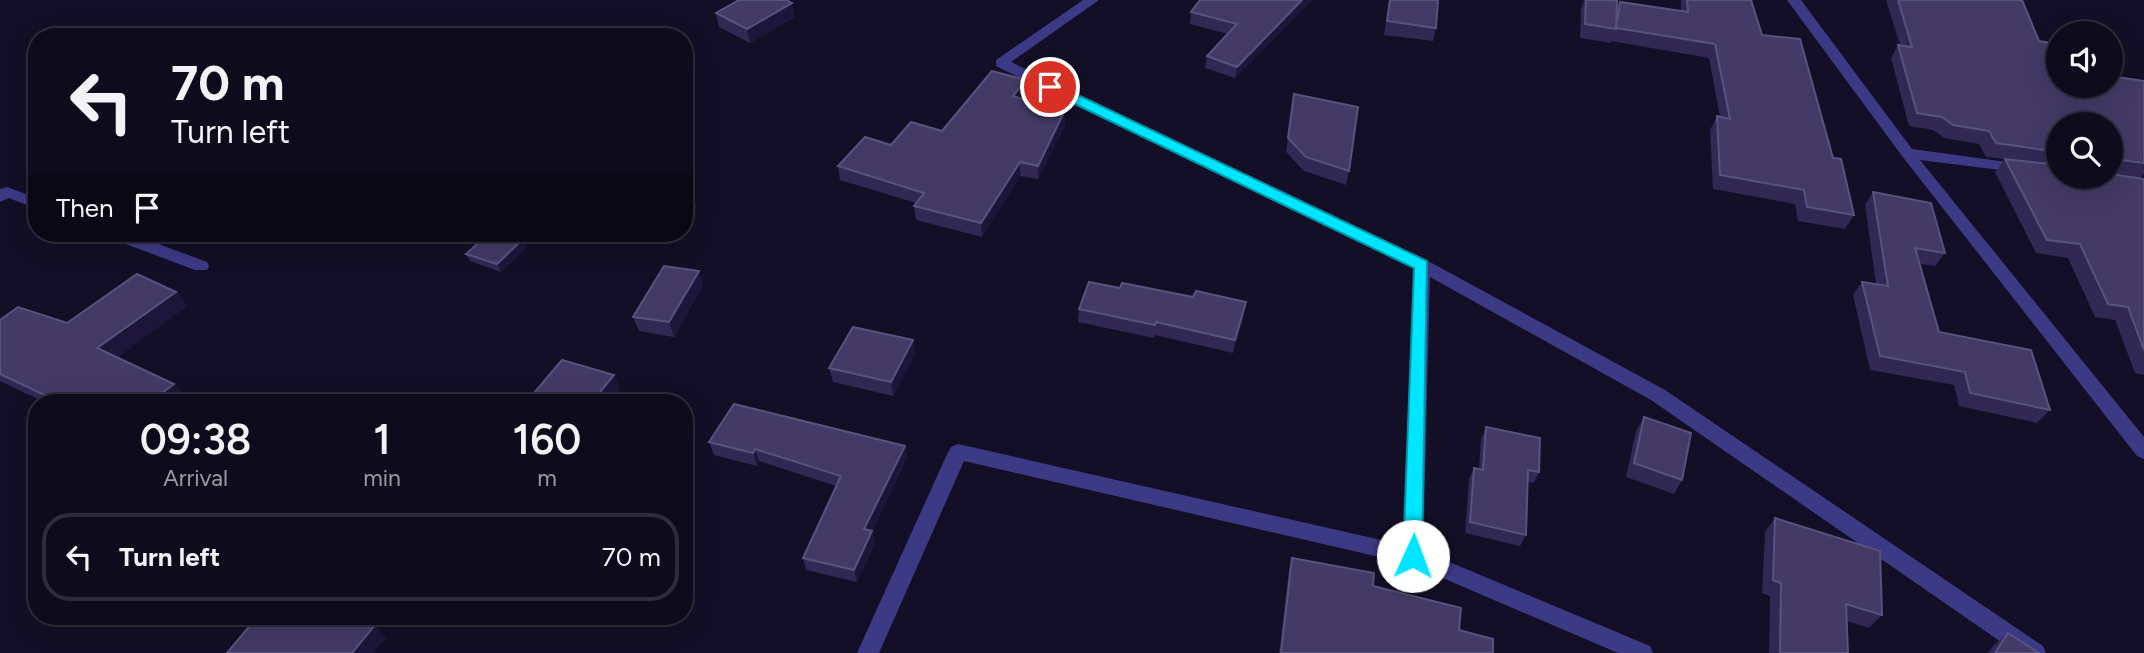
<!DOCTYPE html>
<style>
:root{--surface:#0e0b1c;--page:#1c1929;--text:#f1f3f6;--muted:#9b9ba3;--line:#2e2b3b}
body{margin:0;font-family:Figtree,sans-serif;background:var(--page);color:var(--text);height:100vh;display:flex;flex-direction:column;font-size:26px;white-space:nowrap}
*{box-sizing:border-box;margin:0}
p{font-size:23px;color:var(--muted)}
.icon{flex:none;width:38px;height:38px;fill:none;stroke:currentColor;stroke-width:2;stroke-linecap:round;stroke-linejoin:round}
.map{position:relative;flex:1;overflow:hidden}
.drawer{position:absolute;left:28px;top:394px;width:665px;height:231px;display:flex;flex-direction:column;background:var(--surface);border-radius:28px;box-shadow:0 7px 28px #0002,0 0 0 2px var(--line)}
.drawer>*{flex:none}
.banner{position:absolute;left:28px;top:28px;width:665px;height:214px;border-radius:28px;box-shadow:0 7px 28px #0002,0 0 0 2px var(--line);background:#0e0b1c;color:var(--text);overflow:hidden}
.controls{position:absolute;left:2046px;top:21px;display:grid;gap:14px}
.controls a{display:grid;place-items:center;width:77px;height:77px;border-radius:50%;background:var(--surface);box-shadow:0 7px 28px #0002,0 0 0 2px var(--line);font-size:35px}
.pin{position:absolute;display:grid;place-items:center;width:60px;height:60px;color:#fff;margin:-30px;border:4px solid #fff;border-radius:50%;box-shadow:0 2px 7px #0007}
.me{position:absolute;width:77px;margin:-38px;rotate:2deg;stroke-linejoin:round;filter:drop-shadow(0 0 5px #0008)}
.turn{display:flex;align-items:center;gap:24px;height:147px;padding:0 28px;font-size:32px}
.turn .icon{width:91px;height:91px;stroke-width:2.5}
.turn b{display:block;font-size:49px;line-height:60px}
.then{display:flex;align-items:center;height:66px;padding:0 28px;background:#0003;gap:14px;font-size:26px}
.eta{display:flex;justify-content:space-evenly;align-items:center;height:119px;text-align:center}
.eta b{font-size:42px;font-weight:600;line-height:49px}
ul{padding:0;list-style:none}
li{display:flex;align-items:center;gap:21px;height:88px;margin:0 14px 10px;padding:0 14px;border:4px solid var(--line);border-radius:28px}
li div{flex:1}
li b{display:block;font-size:26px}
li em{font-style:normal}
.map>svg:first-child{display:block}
</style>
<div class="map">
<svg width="2144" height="653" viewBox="0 0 2144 653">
<rect width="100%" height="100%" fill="#130f26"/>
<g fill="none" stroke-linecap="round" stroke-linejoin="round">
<g fill="#3d3a85" fill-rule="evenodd">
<polygon points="1083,0 1099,0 1011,62 1428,261 1665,390 2043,646 2046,653 2017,653 1651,400 1430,277 1423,551 1650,646 1653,653 1618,653 1410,564 964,461 879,653 857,653 948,452 951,447 958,444 1403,545 1414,268 996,66 996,60"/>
<polygon points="1787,0 1801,0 1912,149 2058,169 2058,177 2063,178 1920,160 2144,437 2144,459 2137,456 1902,156"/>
<polygon points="7,187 37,198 37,209 9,198 0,202 0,189"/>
<polygon points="105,233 129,233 207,262 209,266 207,270 195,270 107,237"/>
</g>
</g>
<g fill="#312854">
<polygon points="1200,0 1312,0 1235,78 1205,68 1207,56 1228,34 1190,24 1191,12"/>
<polygon points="1389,0 1438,0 1436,28 1433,41 1384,35"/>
<polygon points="1584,0 1617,0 1616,13 1620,2 1681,11 1681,0 1751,0 1762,35 1833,158 1854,215 1845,229 1798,221 1795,204 1713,189 1710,130 1717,116 1720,117 1709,58 1611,41 1611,43 1580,38 1581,9"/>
<polygon points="1886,0 2022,0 2058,86 2144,81 2144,174 2141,178 2110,173 2110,124 2058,124 2058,177 2144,179 2144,375 2135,373 2115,320 2095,317 2068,258 2036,253 1995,172 2005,159 1986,157 1979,144 1944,138 1933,130 1909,126 1891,58 1898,45 1900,45"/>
<polygon points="716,13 795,17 750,43 719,27"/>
<polygon points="1027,94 1023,99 1064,112 1065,125 1038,179 1020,176 982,237 916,220 914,206 916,203 840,180 838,166 891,145 942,131"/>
<polygon points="1294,94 1349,171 1346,185 1304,171 1286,152"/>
<polygon points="1873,192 1945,253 1935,266 1920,264 1939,332 2050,410 2037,423 1959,406 1954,385 1870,370 1853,295 1862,282 1876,284 1865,205"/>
<polygon points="527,247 501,272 470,261 466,254"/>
<polygon points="703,285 674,337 639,331 633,317"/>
<polygon points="1120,288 1193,297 1244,315 1233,353 1155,335 1154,338 1078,322 1079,309"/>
<polygon points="176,292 187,306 117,357 174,384 186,398 180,402 44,402 0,381 0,320 67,323"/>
<polygon points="913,340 915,354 893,396 833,382 829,368"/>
<polygon points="1644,417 1682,480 1674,494 1626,477 1636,431"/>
<polygon points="1486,427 1539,472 1534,483 1528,482 1526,535 1520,546 1465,533 1469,479 1474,468 1479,469 1481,439"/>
<polygon points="709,442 905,446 907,458 872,531 875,543 857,582 806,570 803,558 836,486 759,461 757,466 714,455"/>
<polygon points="1775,518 1882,615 1869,628 1847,621 1848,653 1769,653 1770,596 1762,593 1765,532"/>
<polygon points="1292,558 1373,586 1459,630 1493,653 1279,653 1289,570"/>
<polygon points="2008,633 2039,653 1988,653 1993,646"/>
</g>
<g fill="#1d163a">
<polygon points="1302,0 1312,0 1235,78 1237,67"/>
<polygon points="792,3 795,17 750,43 747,29"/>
<polygon points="1026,80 1027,94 1014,110 1013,96"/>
<polygon points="1064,112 1065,125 1038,179 1038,166"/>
<polygon points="1020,162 1020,176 982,237 981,223"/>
<polygon points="694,207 696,215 684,224 684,215"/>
<polygon points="523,239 527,247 501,272 497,264"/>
<polygon points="699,271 703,285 674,337 669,322"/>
<polygon points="176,292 187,306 110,363 97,348"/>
<polygon points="1246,302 1244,315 1233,353 1235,340"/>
<polygon points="913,340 915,354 893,396 891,382"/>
<polygon points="614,375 620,389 609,402 592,402"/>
<polygon points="174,384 186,398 180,402 150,402"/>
<polygon points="905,446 907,458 867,542 864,529"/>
<polygon points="755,449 759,461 757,466 753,453"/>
<polygon points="872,531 875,543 857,582 854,570"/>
<polygon points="375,625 386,638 373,653 352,653"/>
</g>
<g fill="#433a66" stroke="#5a527e" stroke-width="2">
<polygon points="739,0 786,0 792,3 747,29 716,13"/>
<polygon points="1200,0 1302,0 1237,67 1207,56 1237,24 1191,12"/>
<polygon points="1390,0 1438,0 1436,28 1387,21"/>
<polygon points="1586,0 1617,0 1616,29 1585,24"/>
<polygon points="1687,0 1751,0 1762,35 1800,39 1833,158 1841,159 1854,215 1807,207 1804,190 1720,175 1717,116 1730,119 1715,44 1616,28 1620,2 1688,12"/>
<polygon points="1898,0 2022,0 2039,41 2058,44 2058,86 2110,86 2110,76 2144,81 2144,163 2121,160 2110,160 2110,124 2058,124 2058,152 1996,143 1989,131 1953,125 1942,117 1917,113 1898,45 1912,47"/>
<polygon points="992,71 1026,80 1013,96 1064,112 1038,166 1020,162 981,223 914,206 924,193 838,166 865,137 891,145 911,122 942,131"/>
<polygon points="1294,94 1358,107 1349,171 1306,157 1288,138"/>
<polygon points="2005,159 2058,165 2058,177 2110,177 2110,174 2144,179 2144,350 2128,307 2108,304 2080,244 2047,240"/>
<polygon points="1873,192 1931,203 1945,253 1915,248 1939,332 2031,350 2050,410 1970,393 1965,372 1880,356 1862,282 1888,286"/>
<polygon points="684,203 694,207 684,215"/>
<polygon points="489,233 503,233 523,239 497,264 466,254"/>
<polygon points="664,266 699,271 669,322 633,317"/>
<polygon points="137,274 176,292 97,348 174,384 150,402 59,402 0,374 0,320 18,307 67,323"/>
<polygon points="1089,282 1120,288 1122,283 1193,297 1196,291 1246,302 1235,340 1156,322 1155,325 1079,309"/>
<polygon points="853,327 913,340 891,382 829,368"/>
<polygon points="562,360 614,375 592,402 538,402 528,400"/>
<polygon points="734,404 905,446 864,529 872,531 854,570 803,558 841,476 755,449 753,453 709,442"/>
<polygon points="1644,417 1691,433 1682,480 1634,463"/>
<polygon points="1486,427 1540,438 1539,472 1528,470 1526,535 1470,522 1474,468 1483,470"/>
<polygon points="1775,518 1880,551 1882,615 1846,604 1848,653 1780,653 1781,583 1773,580"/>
<polygon points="1292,558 1374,573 1373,586 1461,608 1459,630 1493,639 1493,653 1281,653"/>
<polygon points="258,616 351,616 375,625 352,653 227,653"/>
<polygon points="2008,633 2039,653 1995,653"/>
</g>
<polygon fill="#00e5ff" stroke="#0095a6" stroke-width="2" points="1046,84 1055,84 1427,261 1422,556 1419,562 1406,562 1403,556 1414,268 1046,90"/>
</svg>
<div class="controls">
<a><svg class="icon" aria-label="sound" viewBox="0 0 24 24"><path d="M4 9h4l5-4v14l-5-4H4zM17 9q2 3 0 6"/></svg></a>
<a><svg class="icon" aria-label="search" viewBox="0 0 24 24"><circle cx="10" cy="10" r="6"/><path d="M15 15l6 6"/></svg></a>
</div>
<div class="pin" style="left:1050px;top:87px;background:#d93025"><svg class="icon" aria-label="arrive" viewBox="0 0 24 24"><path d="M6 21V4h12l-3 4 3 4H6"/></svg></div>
<svg class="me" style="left:1413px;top:556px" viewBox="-20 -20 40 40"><circle r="19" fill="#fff"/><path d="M0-13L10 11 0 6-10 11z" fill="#00e5ff"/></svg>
<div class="banner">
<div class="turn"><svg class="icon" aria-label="left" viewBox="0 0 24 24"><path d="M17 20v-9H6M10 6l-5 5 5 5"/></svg><div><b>70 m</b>Turn left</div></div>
<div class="then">Then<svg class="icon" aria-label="arrive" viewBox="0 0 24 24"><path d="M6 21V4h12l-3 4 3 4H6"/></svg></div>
</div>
<section class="drawer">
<div class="eta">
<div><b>09:38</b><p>Arrival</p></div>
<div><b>1</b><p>min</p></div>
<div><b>160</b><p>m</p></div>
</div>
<ul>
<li><svg class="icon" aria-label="left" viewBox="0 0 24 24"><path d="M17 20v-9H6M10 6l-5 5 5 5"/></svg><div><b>Turn left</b></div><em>70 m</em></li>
</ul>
</section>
</div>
